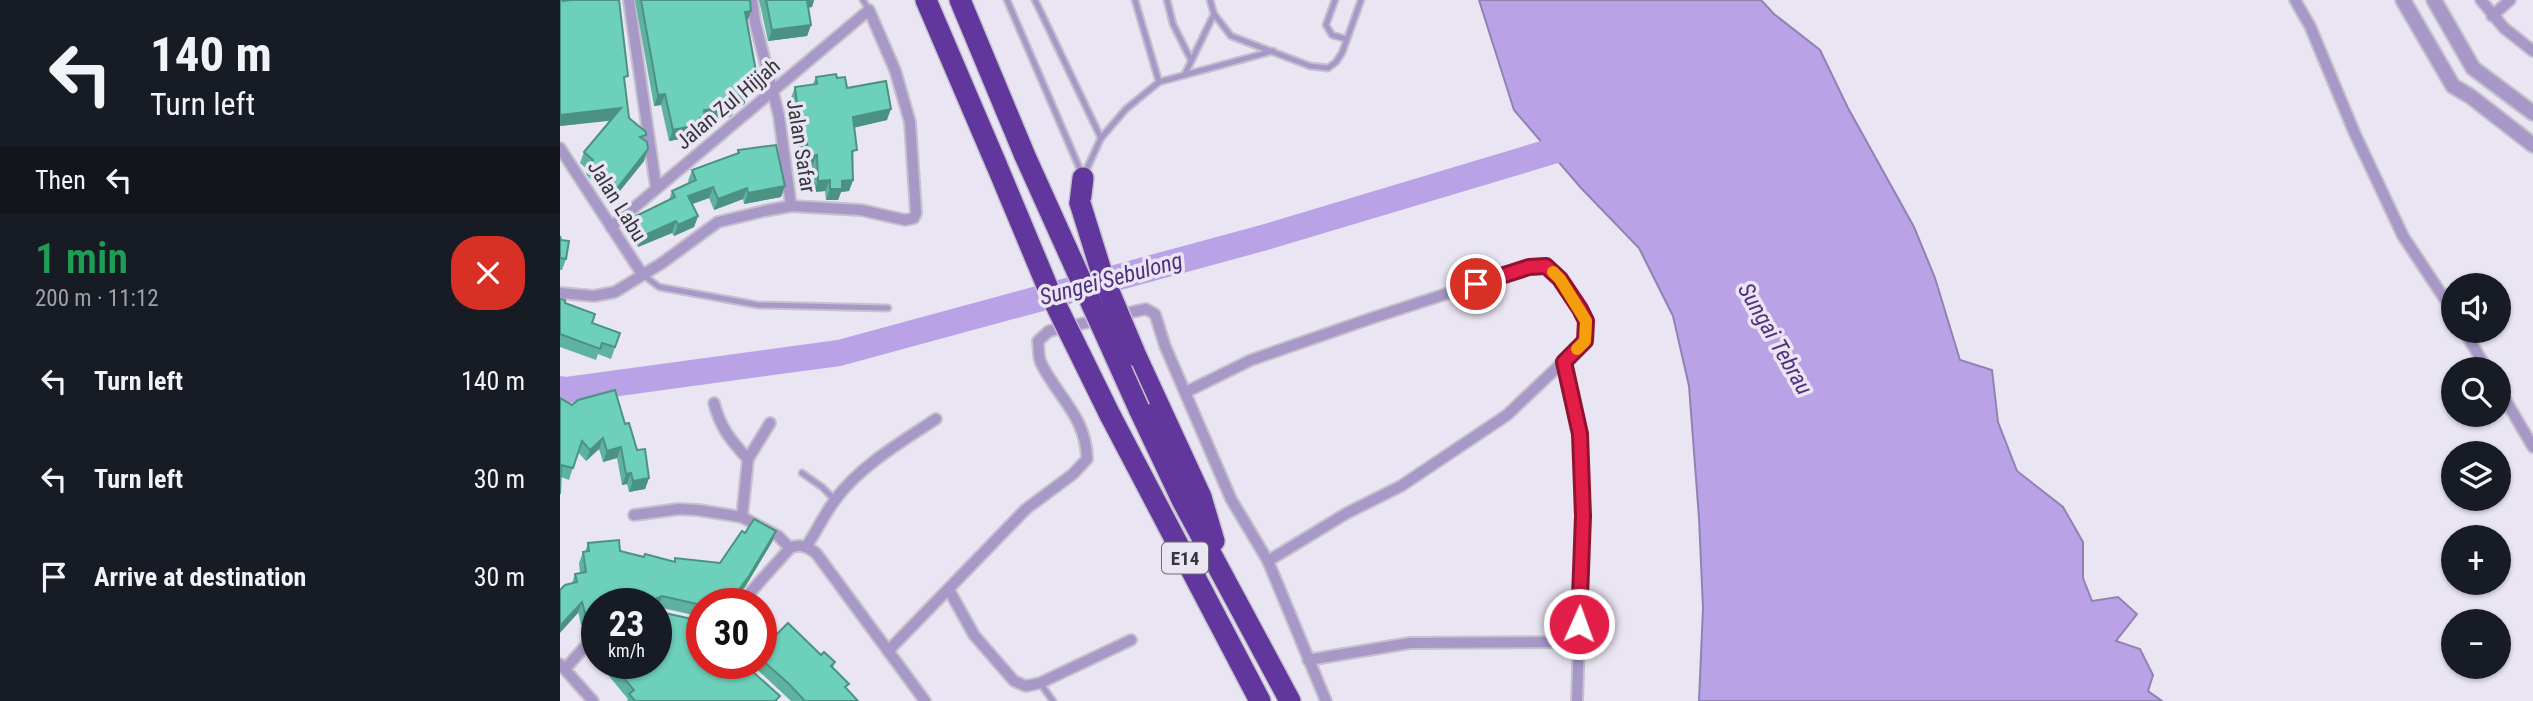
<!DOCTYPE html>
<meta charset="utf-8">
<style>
:root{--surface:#171b24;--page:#242831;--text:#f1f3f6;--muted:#9ea1a6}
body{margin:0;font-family:"Roboto Condensed",sans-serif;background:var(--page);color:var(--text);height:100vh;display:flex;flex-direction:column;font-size:26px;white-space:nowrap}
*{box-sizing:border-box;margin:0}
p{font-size:23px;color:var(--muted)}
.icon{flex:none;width:38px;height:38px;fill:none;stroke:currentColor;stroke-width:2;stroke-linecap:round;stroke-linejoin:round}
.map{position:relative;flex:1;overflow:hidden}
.panel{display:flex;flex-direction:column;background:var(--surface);width:560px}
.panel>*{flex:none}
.top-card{background:#171b24;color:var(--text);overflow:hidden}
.tools{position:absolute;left:1881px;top:273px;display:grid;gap:14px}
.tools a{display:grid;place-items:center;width:70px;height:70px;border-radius:50%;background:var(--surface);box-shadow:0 2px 5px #0004;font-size:35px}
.speed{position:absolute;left:21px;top:588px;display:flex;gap:14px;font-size:35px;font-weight:700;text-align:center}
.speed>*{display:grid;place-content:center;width:91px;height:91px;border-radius:50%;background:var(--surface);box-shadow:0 2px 5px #0004;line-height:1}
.speed small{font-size:18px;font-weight:400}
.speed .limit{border:10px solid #d22;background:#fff;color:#111}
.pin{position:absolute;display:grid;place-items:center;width:60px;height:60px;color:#fff;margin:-30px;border:4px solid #fff;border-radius:50%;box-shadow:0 2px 7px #0007}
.me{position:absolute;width:77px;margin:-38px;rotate:2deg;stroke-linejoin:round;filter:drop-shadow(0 0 5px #0008)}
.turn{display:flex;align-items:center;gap:24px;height:147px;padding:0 35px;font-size:32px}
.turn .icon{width:91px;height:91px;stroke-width:2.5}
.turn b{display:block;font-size:49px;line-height:60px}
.then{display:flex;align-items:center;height:66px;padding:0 35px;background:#0003;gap:14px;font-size:26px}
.round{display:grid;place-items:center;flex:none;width:74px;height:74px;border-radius:28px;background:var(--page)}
.overview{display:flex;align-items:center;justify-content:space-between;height:119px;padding:0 35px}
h1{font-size:42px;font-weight:600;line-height:52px;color:#1e9e55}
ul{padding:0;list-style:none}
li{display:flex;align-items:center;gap:21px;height:98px;padding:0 35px}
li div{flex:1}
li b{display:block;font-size:26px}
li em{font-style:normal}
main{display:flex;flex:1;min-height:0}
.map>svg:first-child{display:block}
</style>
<main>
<section class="panel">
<div class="top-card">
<div class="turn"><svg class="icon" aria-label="left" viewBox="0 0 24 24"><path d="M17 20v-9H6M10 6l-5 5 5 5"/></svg><div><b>140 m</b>Turn left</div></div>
<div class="then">Then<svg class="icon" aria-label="left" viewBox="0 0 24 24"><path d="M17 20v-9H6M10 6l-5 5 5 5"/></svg></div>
</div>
<div class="overview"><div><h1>1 min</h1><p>200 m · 11:12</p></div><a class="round" style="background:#d93025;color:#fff"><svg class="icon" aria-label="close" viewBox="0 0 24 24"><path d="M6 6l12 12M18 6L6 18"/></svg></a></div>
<ul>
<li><svg class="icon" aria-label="left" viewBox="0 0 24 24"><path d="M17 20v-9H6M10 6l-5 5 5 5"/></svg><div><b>Turn left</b></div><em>140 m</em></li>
<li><svg class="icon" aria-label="left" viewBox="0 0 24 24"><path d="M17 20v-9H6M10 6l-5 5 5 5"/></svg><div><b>Turn left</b></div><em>30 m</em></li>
<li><svg class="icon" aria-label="arrive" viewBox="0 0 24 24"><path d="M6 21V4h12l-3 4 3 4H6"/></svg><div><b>Arrive at destination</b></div><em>30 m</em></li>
</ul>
</section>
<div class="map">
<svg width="1973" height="701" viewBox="0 0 1973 701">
<rect width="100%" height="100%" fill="#e9e5f2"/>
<polygon fill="#b9a2e6" stroke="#9282b3" stroke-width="2" points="919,0 1201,0 1214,14 1260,50 1288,108 1354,227 1375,278 1400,360 1432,370 1438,422 1457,471 1503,507 1523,542 1523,578 1532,601 1558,597 1577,614 1556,641 1580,649 1593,675 1588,691 1602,701 1139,701 1143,608 1139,518 1129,386 1113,316 1079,248 1021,188 954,110"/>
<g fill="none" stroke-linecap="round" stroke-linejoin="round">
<polyline stroke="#b9a2e6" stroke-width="26" points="0,389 7,390 279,353 706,237 1023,142"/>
<defs>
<g id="service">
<polyline points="303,0 309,10"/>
<polyline points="447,0 522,174"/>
<polyline points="475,0 541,138"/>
<polyline points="575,0 599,82"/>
<polyline points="607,0 613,24 631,60"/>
<polyline points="650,0 654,14 671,36 750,66 768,68 776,62 782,53 801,0"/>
<polyline points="775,0 766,25 772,35 786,39"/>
<polyline points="625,74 654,14"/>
<polyline points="524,175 541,138 566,109 599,82 713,51"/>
<polyline points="82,274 99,287 198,305 328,308"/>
<polyline points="242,473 262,487 275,500"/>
<polyline points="480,683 493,701"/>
</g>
<g id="minor">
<polyline points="69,0 96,187"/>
<polyline points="192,0 195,22 219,116 231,206"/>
<polyline points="1735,0 1750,26 1795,134 1843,236 1894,313"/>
<polyline points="1921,0 1944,28 1973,51"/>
<polyline points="1932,16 1950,0"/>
<polyline points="0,148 82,274"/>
<polyline points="0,293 34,296 55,292 102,263 158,222 204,211 231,206 301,210 345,220 354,218 356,213 350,122 335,70 309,10 51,227"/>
<polyline points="558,315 586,309 595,314 605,346 671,499 708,561 766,701"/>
<polyline points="1904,331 1927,369"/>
<polyline points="1004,362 1020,434 1023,516 1017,701"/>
<polyline points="1939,389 1973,447"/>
<polyline points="626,392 691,360 812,318 969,267 986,266 1000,279 1020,309 1026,321 1025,341 947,415 841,486 787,513 708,561"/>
<path d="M154 403C160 427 171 441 188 459"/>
<polyline points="210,423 188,459 182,517 218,536 230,548"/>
<polyline points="74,515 119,509 138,510 182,517"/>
<path d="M246 547C256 532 264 515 275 500 300 466 341 442 376 419"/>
<polyline points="389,590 414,635 454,681 466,686 480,683 571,640"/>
<path d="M180 604 230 548C240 543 248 547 256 553L365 701"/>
<path d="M328 651 466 509 513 474 527 459C526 416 498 398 481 363 478 357 479 348 478 341L489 331 543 319"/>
<polyline points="748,660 850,643 1018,642"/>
<polyline points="0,664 33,701"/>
<polyline points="5,669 37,633"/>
</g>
<g id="tertiary">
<polyline points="1843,0 1893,86 1910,96 1973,145"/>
<polyline points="1874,0 1913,68 1973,113"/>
</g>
<g id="motorway">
<polyline points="366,0 437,166"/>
<polyline points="400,0 465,156"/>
<polyline points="520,203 523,178"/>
<polyline points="576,356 641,497 654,541"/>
<polyline points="579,409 622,500 730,701"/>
<polyline points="550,415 700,701"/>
</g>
</defs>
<use href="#service" stroke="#c5c2cd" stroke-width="9"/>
<use href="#minor" stroke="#c5c2cd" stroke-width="14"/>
<use href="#tertiary" stroke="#c5c2cd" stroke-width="18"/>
<use href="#motorway" stroke="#c5c2cd" stroke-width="24"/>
<use href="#service" stroke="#a898c8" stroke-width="5"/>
<use href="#minor" stroke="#a898c8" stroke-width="10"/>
<use href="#tertiary" stroke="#a898c8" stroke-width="14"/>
<use href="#motorway" stroke="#62379d" stroke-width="21"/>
<defs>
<g id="motorway-bridge">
<polyline points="465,156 579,409"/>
<polyline points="437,166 490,293 550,415"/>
<polyline points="520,203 543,277 576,356"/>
</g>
</defs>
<use href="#motorway-bridge" stroke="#c5c2cd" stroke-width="24" stroke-linecap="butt"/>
<use href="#motorway-bridge" stroke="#62379d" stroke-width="21"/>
</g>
<g fill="#5eb3a0">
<polygon points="0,0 3,1 7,0 59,0 65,85 69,118 85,140 84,161 51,202 39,192 39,189 26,174 28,170 20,163 24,152 51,120 0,126"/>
<polygon points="75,0 190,0 187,22 198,82 194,94 187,96 184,105 175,106 172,115 170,117 144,121 137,136 109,141 101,105 94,106"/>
<polygon points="199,0 254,0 252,7 248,8 251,25 247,36 208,41"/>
<polygon points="256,77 277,78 287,88 327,120 294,127 293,180 289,191 281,192 278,200 266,200 265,191 254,192 252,166 245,167 242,149 237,149 231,98 235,87 253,84"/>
<polygon points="178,150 225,186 221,197 184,204 183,199 154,210 149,198 132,204 138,216 134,227 114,236 112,233 78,247 70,229 74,217 109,200 112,191 129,183 128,181 132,170 177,153"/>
<polygon points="0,236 6,259 2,270 0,270"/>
<polygon points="0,299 32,323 60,333 51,359 38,354 36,360 0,347"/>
<polygon points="0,398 12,405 65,424 89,478 85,489 69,492 67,484 62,485 57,458 43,462 39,449 26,461 18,452 9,480 1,477"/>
<polygon points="185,533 212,542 185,587 142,604 142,621 133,615 98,607 96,608 96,604 37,604 32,622 21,625 12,583 15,574 20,573 19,563 23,552 25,552 28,543 84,557 114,562 115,558 160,563"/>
<polygon points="100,612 218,701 67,701 68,699 44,670 46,663 96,663 96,621"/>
<polygon points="201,635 209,642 261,655 275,662 273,668 287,689 298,701 231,701 190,663 201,663"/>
</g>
<g fill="#4c9282">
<polygon points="246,0 254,0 252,7 243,8"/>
<polygon points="191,11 187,22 185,12"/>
<polygon points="251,25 247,36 208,41 212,30"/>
<polygon points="198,82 194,94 187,96 184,105 175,106 172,115 170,117 144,121 137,136 109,141 113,130 144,110 174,96 188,86"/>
<polygon points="105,94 101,105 94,106 98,95"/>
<polygon points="61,108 57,120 0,126 0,115"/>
<polygon points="331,109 327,120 289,129 293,117"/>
<polygon points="246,137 242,149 237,149 241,138"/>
<polygon points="88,149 84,161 51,202 55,191"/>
<polygon points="257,155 252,166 245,167 249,156"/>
<polygon points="270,180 265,191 254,192 258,181"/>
<polygon points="293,180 289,191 281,192 278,200 266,200 270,189 282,181"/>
<polygon points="225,186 221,197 184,204 188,193"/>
<polygon points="153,187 149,198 124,207 128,196"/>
<polygon points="187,188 183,199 154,210 158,199"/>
<polygon points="138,216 134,227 114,236 118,225"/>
<polygon points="116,221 112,233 78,247 83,236"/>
<polygon points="43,438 39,449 26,461 30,450"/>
<polygon points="61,447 57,458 43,462 47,451"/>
<polygon points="71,473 67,484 62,485 66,474"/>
<polygon points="89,478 85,489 69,492 73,481"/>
<polygon points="216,531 212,542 185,587 172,604 168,604"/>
<polygon points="73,592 69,603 50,604 52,598"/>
<polygon points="102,596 98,607 96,608 96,604 92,604 93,600"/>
<polygon points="22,602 18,613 0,633 0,626"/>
<polygon points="37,608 37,618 33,619 32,622 21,625 25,613"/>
</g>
<g fill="#6dd0ba" stroke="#4c9282" stroke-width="2">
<polygon points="0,0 3,0 3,1 11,0 59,0 68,76 64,77 69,118 86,132 86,135 80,137 87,142 88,149 55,191 43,181 44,178 30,163 33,160 24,152 61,108 0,115"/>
<polygon points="81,0 190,0 191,11 185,12 198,82 188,86 188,94 174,96 176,104 174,106 144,110 145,117 140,118 141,124 113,130 105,94 98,95"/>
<polygon points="206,0 247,0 251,25 212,30"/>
<polygon points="276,74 277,78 285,77 287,88 326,81 331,109 293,117 297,150 292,151 293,180 282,181 282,189 270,189 270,180 258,181 257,155 249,156 246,137 241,138 235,87 257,84 256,77"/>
<polygon points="216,145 225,186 188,193 187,188 158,199 153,187 128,196 138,216 118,225 116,221 83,236 74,217 115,197 112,191 136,180 132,170 179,153 178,150"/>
<polygon points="0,236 1,240 9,241 6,259 0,258"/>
<polygon points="0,299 5,300 5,303 35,314 32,323 60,333 55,347 42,343 40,349 0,334"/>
<polygon points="55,390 65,424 69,423 77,450 85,449 89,478 73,481 71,473 66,474 61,447 47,451 43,438 30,450 22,441 13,468 1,465 0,494 0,398 12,405 18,400"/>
<polygon points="194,519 216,531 189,576 168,604 142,604 142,607 137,604 102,596 93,600 92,597 73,592 52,598 54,603 37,604 36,610 25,613 22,602 0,626 0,590 5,585 17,582 15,574 26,572 23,552 29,551 28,543 59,540 60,551 84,557 85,554 115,562 115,558 160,563 182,531 185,533"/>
<polygon points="100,612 132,619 142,625 142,663 183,663 220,696 215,701 75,701 69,694 74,690 51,663 96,663 96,625 104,620"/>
<polygon points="228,623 261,655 264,652 275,662 271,666 289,684 285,687 298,701 245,701 229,684 201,659 201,635 209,642"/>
</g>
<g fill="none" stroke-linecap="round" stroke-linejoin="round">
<defs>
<polyline id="route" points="916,284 969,267 986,266 1000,279 1020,309 1026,321 1025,341 1004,362 1020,434 1023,516 1019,624"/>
</defs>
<use href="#route" stroke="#92132f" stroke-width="18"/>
<use href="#route" stroke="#e11d48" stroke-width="12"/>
<polyline stroke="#f59e0b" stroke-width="12" points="993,272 1000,279 1026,321 1025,341 1017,349"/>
</g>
<g text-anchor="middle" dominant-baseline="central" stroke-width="7" stroke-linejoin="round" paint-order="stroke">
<rect fill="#e9e5f2" stroke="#6c6a72" stroke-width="2" x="602" y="542.5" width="46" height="31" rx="5"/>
<g font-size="19" font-weight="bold" fill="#37363b">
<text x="625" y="558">E14</text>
</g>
<g font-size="21" fill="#37363b" stroke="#e9e5f2">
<text transform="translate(168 104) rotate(-40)">Jalan Zul Hijjah</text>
<text transform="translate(241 146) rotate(81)">Jalan Safar</text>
<text transform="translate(57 201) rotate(58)">Jalan Labu</text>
</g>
<g font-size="23" font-style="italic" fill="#51307f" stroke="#e9e5f2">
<text transform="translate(551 279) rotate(-15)">Sungei Sebulong</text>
<text transform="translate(1215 339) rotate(60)">Sungai Tebrau</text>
</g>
</g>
</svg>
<div class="tools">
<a><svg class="icon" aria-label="sound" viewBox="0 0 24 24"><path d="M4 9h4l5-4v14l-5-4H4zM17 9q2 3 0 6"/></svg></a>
<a><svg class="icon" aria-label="search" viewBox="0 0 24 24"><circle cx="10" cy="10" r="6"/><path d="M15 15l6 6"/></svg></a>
<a><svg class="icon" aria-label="layers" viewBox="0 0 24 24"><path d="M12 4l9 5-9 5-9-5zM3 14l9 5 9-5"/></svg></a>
<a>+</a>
<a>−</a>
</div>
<div class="speed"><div>23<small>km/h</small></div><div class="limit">30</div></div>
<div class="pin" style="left:916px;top:284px;background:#d93025"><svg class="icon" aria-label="arrive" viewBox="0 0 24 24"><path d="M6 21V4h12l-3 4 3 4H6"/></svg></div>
<svg class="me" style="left:1019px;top:624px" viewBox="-20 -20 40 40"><circle r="17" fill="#e11d48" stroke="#fff" stroke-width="3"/><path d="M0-11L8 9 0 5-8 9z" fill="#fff"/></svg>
</div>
</main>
